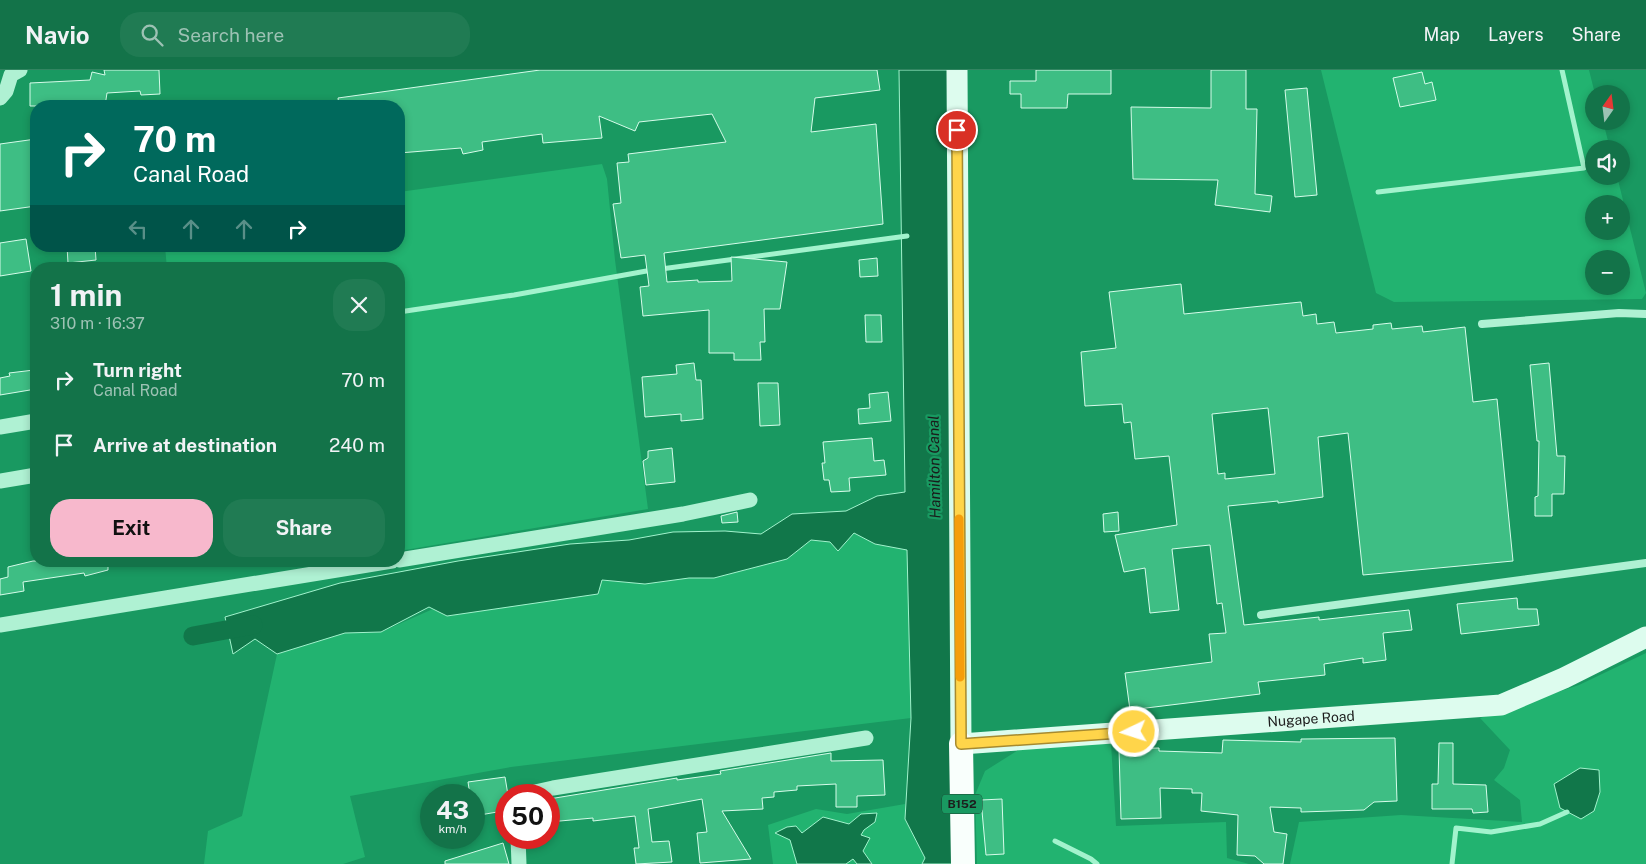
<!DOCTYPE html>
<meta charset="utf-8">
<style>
:root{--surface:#137349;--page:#207b53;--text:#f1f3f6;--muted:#9dc2b4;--line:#328561;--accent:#f7b8cc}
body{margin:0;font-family:"Public Sans",sans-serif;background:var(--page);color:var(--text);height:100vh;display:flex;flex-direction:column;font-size:19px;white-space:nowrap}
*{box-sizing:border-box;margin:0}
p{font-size:16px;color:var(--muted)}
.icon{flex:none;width:28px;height:28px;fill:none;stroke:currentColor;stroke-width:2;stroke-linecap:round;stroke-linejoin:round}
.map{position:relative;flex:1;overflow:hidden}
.sheet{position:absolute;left:30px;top:192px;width:375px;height:305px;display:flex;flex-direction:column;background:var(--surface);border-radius:20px;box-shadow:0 2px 8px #0003}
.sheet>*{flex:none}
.top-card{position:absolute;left:30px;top:30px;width:375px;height:152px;border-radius:20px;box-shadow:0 2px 8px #0003;background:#00695c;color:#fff;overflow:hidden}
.needle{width:32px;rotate:14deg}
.fabs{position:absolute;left:1585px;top:15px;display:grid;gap:10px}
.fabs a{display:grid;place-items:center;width:45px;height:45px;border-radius:50%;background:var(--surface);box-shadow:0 2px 8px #0003;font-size:25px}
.speed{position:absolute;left:420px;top:714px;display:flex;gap:10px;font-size:25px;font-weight:700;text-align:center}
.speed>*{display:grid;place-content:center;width:65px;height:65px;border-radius:50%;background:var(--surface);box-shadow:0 2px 8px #0003;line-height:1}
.speed small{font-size:12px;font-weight:400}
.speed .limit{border:8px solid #d22;background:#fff;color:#111}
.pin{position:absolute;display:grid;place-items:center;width:42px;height:42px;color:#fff;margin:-21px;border:2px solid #fff;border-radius:50%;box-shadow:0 1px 5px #0007}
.me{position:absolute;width:55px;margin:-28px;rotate:266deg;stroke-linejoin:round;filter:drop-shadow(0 0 4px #0008)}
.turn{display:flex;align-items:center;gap:18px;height:105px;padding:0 20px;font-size:22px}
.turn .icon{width:65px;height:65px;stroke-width:2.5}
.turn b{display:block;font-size:35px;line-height:42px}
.lanes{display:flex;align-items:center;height:48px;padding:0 20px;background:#0003;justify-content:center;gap:25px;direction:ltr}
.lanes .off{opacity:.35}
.round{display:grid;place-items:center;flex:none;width:52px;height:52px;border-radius:20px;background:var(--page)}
.headline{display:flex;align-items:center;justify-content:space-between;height:85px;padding:0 20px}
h1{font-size:30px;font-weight:700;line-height:38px}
.action{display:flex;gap:10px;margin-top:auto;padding:10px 20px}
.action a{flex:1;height:58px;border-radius:20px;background:var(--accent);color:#111;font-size:20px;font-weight:700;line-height:58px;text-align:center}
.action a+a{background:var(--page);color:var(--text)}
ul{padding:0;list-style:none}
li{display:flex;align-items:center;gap:15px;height:65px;padding:0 20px}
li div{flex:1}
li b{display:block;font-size:19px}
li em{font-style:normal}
header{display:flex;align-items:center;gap:30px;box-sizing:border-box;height:70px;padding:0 25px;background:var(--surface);border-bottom:1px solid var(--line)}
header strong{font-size:24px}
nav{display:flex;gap:28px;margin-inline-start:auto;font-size:18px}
.search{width:350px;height:45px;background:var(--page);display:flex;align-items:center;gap:12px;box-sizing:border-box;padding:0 18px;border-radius:20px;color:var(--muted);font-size:19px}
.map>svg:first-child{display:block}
</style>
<header>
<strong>Navio</strong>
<div class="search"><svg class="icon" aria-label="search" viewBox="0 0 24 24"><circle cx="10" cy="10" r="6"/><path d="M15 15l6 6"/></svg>Search here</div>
<nav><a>Map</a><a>Layers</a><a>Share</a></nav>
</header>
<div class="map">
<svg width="1646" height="794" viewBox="0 0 1646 794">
<rect width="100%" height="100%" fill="#199961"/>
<g fill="#22b370" fill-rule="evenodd">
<path d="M1321 0H1589L1595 24 1594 51H1603L1610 79H1594V106H1617L1646 223 1642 229 1394 232 1376 223ZM1594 134H1621V161H1594ZM1594 189H1621V216H1594Z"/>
<polygon points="602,94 607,109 615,190 648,439 399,481 399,199 167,199 165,176 399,176 399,122"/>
<polygon points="854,463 875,474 908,480 911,648 511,697 350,726 365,787 343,794 204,794 208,761 242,746 277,584 345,563 381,562 433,539 447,546 598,524 602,510 645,514 689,508 714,508 787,489 810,470 830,472"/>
<polygon points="1646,583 1646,794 1290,794 1299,752 1401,745 1522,752 1520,730 1494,710 1504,698 1510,680 1480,648 1579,615"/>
<polygon points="1111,673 1116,756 1226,752 1227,788 1249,794 977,794 975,725 985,701 1023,677"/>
<polygon points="905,734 905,749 925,788 922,794 773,794 768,755 816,739 847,744"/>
</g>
<g fill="#11774a" stroke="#a2f3cd">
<polygon points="899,0 948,0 953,794 922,794 925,788 905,749 911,648 907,480 875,474 854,463 838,481 830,472 811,470 787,489 714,508 689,508 645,514 602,510 598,524 447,546 429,537 381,562 345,563 277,584 255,569 233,584 225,547 340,513 458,491 570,474 629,470 673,462 725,461 761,464 792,444 846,441 877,426 905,422"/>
<polygon points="1580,698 1599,700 1600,722 1594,741 1581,749 1560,738 1554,714"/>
<polygon points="877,743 875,752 864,760 861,765 870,768 863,781 872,794 857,794 853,789 846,794 797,794 790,770 775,763 787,757 796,756 802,763 823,747 849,754 861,744"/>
</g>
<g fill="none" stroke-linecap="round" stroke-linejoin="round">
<g stroke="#a2f3cd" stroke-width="5">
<polyline points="1378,122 1584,98 1562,0"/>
<polyline points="661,199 907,166"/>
<polyline points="399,242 514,225 652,200"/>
<polyline points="1055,771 1091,789 1097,794"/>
<polyline points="1452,794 1456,758 1491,762 1540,754 1567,742"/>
</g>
<polyline stroke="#11774a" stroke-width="19" points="193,566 253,555"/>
</g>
<g fill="#3ebe84" stroke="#d6fcea" fill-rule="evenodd">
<polygon points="104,0 159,0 160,24 141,25 140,21 107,23 105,36 30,36 30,13 90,10 92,2 105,5"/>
<polygon points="540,0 877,0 880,20 815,28 811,62 876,54 883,154 664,183 667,212 698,210 698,212 732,211 731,187 787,192 780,239 764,239 765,272 760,272 761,290 734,290 734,283 709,283 709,240 643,246 640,217 649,216 645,185 621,188 613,134 621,133 617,93 629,92 628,84 726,72 712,44 639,52 635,61 599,46 602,68 543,73 542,64 482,72 483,80 463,84 461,78 399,83 399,36 339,36 338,28"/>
<polygon points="1036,0 1111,0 1111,24 1068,24 1067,38 1021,38 1021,24 1010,24 1010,11 1036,11"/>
<polygon points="1211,0 1246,0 1246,39 1257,39 1255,124 1272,126 1270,142 1215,135 1218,110 1133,109 1131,37 1211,38"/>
<polygon points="1422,2 1425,14 1432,12 1436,30 1400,37 1393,8"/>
<polygon points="1307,18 1317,125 1295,127 1285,20"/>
<polygon points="36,69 36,136 0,141 0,74"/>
<polygon points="26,169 31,201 0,206 0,173"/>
<polygon points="67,176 95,176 96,190 68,193"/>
<polygon points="877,188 878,206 860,207 859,190"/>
<path d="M1181 214 1184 244 1301 232 1303 246 1316 244 1317 254 1334 252 1336 263 1373 259V255L1391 253 1392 259 1422 256 1423 262 1465 257 1473 332 1497 329 1513 491 1363 505 1348 363 1318 367 1323 427 1278 433V431L1228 436 1244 555 1319 547V550L1409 540 1412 560 1383 563 1386 590 1363 593V588L1324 594 1325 605 1258 612 1260 624 1130 640 1125 603 1212 592 1209 564 1226 563 1222 533 1217 534 1210 475 1172 479 1179 540 1150 543 1145 498 1124 502 1115 465 1177 455 1169 386 1135 389 1131 352 1124 353 1122 334 1085 336 1081 282 1116 278 1109 222ZM1268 338 1275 404 1225 409V403L1218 404 1212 344Z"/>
<polygon points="865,245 881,245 882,272 866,272"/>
<polygon points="694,293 696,310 701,310 703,349 681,351 681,344 645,347 642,307 677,304 676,295"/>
<polygon points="1549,293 1557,386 1565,386 1564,424 1552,424 1552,446 1535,446 1535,427 1538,426 1539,371 1537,371 1530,295"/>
<polygon points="34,300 36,319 0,325 0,308 10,306 9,303"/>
<polygon points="758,313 778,313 780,355 760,356"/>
<polygon points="888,322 891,351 859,354 858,339 870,338 869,324"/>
<polygon points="872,368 874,391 884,390 886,405 849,408 850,421 831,422 829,410 824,410 822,393 825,393 823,372"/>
<polygon points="672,378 675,412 646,415 643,391 648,388 648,381"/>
<polygon points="737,442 738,452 722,453 721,446"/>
<polygon points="1118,442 1119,461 1104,462 1103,444"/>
<polygon points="33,491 108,491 108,500 85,506 84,503 23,512 24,521 0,525 0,509 8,507 8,497"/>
<polygon points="1517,528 1518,539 1537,539 1539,555 1461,564 1457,534"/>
<polygon points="1395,668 1397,731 1374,732 1364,740 1301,742 1301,738 1270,737 1274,762 1287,764 1283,794 1264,794 1255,786 1237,785 1238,745 1201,741 1202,723 1192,723 1192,719 1160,718 1161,748 1121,749 1119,679 1159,678 1159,681 1222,683 1223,670 1301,672 1301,669"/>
<polygon points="1439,673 1453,673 1453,714 1486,715 1488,742 1473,743 1472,739 1432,739 1432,714 1438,714"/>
<polygon points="831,683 831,691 883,690 885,725 857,726 857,737 836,737 836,714 797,716 797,720 774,722 774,727 762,728 763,739 722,741 751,789 700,793 697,763 707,762 702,729 648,739 652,772 669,771 672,792 636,794 634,778 639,778 635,746 593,751 593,748 549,752 549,729 677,708 677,710 721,704 720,701"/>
<polygon points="505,707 508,725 506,730 501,730 503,741 474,746 474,725 470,725 468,712"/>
<polygon points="1002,729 1004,784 986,785 981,730"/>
<polygon points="503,773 509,794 445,794 445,791"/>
</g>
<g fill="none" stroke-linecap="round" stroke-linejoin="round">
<g stroke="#aff1d3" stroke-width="8">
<polyline points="1482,254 1619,243 1646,244"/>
<polyline points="1261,545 1646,493"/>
</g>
<g stroke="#aff1d3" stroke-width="15">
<polyline points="0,28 6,21 11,5 20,0"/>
<polyline points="0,357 36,351"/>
<polyline points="0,411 36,405"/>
<polyline points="399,490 683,444 750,430"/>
<polyline points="0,555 392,491"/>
<polyline points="533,725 535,722 553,718 866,668"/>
<polyline points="518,768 519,794"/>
</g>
<path stroke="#ddfcee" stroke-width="21" id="s1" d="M957 0 961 674 1501 635 1564 608 1646 567"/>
<polyline stroke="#f9fffc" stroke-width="24" points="961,674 963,794"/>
</g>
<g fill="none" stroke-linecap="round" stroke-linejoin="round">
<defs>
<polyline id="route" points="957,60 961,674 1134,662"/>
</defs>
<use href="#route" stroke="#a68a30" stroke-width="12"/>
<use href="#route" stroke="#ffd54a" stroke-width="9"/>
<polyline stroke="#f59e0b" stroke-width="9" points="959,449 960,607"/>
</g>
<g text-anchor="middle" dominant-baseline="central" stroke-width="4.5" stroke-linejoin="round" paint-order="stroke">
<rect fill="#199961" stroke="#1c4231" stroke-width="1" x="942" y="724.5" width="40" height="19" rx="4"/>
<g font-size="12" font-weight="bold" fill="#1d1d1d">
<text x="962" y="734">B152</text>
</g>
<g font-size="14" fill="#1d1d1d" stroke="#199961">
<text stroke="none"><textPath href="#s1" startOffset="1025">Nugape Road</textPath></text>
</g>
<g font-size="15" font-style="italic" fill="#1a1c1b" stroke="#199961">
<text transform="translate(934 397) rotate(-91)">Hamilton Canal</text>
</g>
</g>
</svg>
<div class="fabs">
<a><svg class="needle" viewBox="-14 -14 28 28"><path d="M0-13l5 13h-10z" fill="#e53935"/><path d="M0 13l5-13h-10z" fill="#9dc2b4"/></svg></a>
<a><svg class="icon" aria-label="sound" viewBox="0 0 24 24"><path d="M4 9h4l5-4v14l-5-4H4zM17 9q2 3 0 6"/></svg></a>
<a>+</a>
<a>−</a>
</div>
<div class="speed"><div>43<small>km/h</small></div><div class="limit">50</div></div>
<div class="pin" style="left:957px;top:60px;background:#d93025"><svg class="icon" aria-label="arrive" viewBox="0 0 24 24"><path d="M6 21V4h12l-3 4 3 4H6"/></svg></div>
<svg class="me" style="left:1134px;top:662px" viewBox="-20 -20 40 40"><circle r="17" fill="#ffd54a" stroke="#fff" stroke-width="3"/><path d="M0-11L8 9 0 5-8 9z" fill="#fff"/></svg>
<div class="top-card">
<div class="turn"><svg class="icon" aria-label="right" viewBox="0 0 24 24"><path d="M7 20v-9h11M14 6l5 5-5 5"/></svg><div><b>70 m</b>Canal Road</div></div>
<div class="lanes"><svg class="icon off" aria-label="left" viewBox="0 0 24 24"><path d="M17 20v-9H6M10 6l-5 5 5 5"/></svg><svg class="icon off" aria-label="ahead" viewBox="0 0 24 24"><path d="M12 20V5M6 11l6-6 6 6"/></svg><svg class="icon off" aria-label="ahead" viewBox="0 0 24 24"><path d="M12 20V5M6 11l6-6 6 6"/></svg><svg class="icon" aria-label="right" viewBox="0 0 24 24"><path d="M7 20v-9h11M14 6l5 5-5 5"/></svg></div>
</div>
<section class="sheet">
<div class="headline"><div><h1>1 min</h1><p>310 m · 16:37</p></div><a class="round"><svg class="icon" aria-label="close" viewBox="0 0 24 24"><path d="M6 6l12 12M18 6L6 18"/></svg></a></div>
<ul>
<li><svg class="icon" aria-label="right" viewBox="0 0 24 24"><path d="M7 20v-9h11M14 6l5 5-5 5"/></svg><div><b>Turn right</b><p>Canal Road</p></div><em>70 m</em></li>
<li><svg class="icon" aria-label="arrive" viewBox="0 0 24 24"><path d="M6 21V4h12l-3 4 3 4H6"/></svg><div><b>Arrive at destination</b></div><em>240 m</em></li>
</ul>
<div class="action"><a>Exit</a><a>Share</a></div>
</section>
</div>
